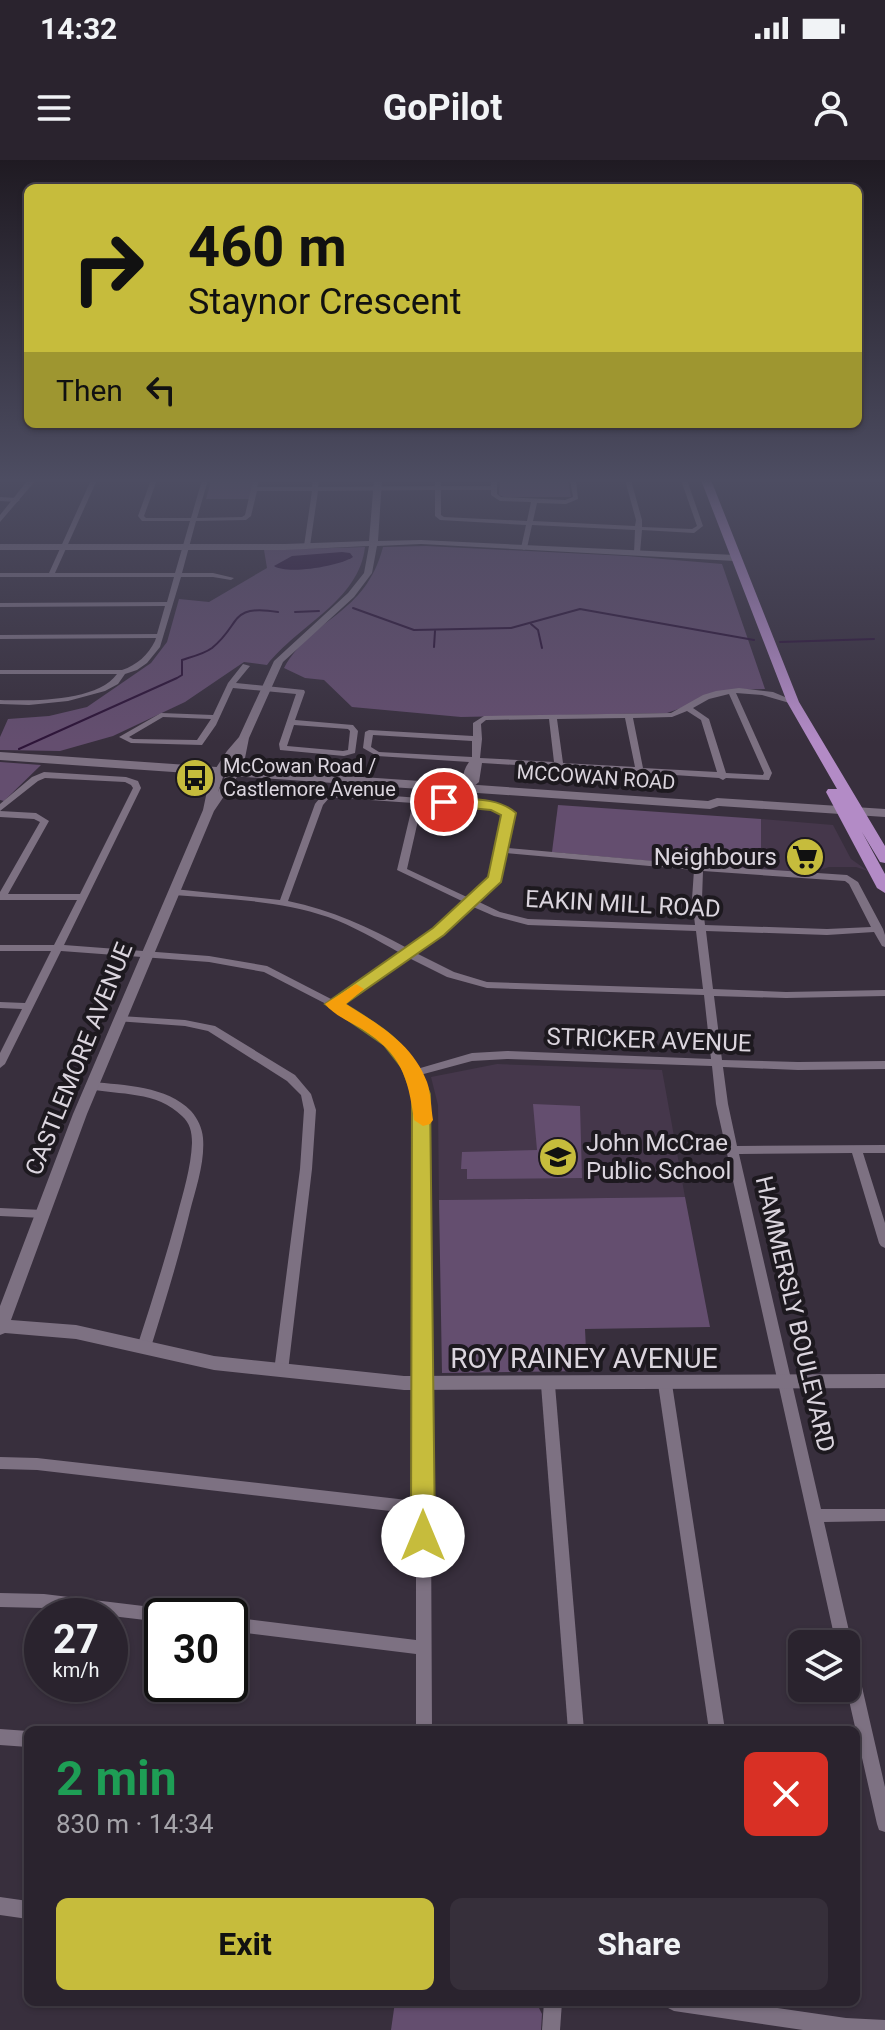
<!DOCTYPE html>
<meta charset="utf-8">
<style>
:root{--surface:#2a232e;--page:#362f3a;--text:#f1f3f6;--muted:#a5a4aa;--line:#46404a;--accent:#c6bc3c}
body{margin:0;font-family:Roboto,sans-serif;background:var(--page);color:var(--text);height:100vh;display:flex;flex-direction:column;font-size:30px;white-space:nowrap}
*{box-sizing:border-box;margin:0}
p{font-size:26px;color:var(--muted)}
.icon{flex:none;width:44px;height:44px;fill:none;stroke:currentColor;stroke-width:2;stroke-linecap:round;stroke-linejoin:round}
.map{position:relative;flex:1;overflow:hidden}
.details{position:absolute;left:24px;top:1566px;width:836px;height:280px;display:flex;flex-direction:column;background:var(--surface);border-radius:12px;box-shadow:0 2px 6px #0004,0 0 0 2px var(--line)}
.details>*{flex:none}
.hud{position:absolute;left:24px;top:24px;width:838px;height:244px;border-radius:12px;box-shadow:0 2px 6px #0004,0 0 0 2px var(--line);background:#c6bc3c;color:#111;overflow:hidden}
.buttons{position:absolute;left:788px;top:1470px;display:grid;gap:16px}
.buttons a{display:grid;place-items:center;width:72px;height:72px;border-radius:12px;background:var(--surface);box-shadow:0 2px 6px #0004,0 0 0 2px var(--line);font-size:40px}
.speed{position:absolute;left:24px;top:1438px;display:flex;gap:16px;font-size:40px;font-weight:700;text-align:center}
.speed>*{display:grid;place-content:center;width:104px;height:104px;border-radius:50%;background:var(--surface);box-shadow:0 2px 6px #0004,0 0 0 2px var(--line);line-height:1}
.speed small{font-size:20px;font-weight:400}
.speed .limit{border:4px solid #111;border-radius:12px;background:#fff;color:#111}
.pin{position:absolute;display:grid;place-items:center;width:68px;height:68px;color:#fff;margin:-34px;border:4px solid #fff;border-radius:50%;box-shadow:0 2px 8px #0007}
.me{position:absolute;width:88px;margin:-44px;rotate:0deg;stroke-linejoin:round;filter:drop-shadow(0 0 6px #0008)}
.turn{display:flex;align-items:center;gap:28px;height:168px;padding:0 32px;font-size:36px}
.turn .icon{width:104px;height:104px;stroke-width:2.5}
.turn b{display:block;font-size:56px;line-height:68px}
.then{display:flex;align-items:center;height:76px;padding:0 32px;background:#0003;gap:16px;font-size:30px}
.round{display:grid;place-items:center;flex:none;width:84px;height:84px;border-radius:12px;background:var(--page)}
.summary{display:flex;align-items:center;justify-content:space-between;height:136px;padding:0 32px}
h1{font-size:48px;font-weight:700;line-height:60px;color:#1e9e55}
.primary-button{display:flex;gap:16px;margin-top:auto;padding:16px 32px}
.primary-button a{flex:1;height:92px;border-radius:12px;background:var(--accent);color:#111;font-size:32px;font-weight:700;line-height:92px;text-align:center}
.primary-button a+a{background:var(--page);color:var(--text)}
.status{display:flex;justify-content:space-between;align-items:center;height:56px;padding:0 40px;background:var(--surface);direction:ltr}
.status svg{height:22px;fill:currentColor}
header{display:flex;justify-content:space-between;align-items:center;height:104px;padding:0 32px;background:var(--surface);font-size:36px;font-weight:700}
.map>svg:first-child{display:block}
</style>
<div class="status"><b>14:32</b><svg viewBox="0 0 49 12"><path d="M0 12V9h3v3zM5 12V6h3v6zM10 12V3h3v9zM15 12V0h3v12zM26 1h20v11H26zM47 4h2v5h-2z"/></svg></div>
<header><svg class="icon" aria-label="menu" viewBox="0 0 24 24"><path d="M4 6h16M4 12h16M4 18h16"/></svg>GoPilot<svg class="icon" aria-label="person" viewBox="0 0 24 24"><circle cx="12" cy="8" r="4"/><path d="M4 21q1-7 8-7t8 7"/></svg></header>
<div class="map">
<svg width="885" height="1870" viewBox="0 0 885 1870">
<rect width="100%" height="100%" fill="#382f3d"/>
<g fill="#45374b">
<polygon points="761,659 833,665 851,699 868,711 856,707 829,707 810,713 761,711"/>
<polygon points="497,904 662,910 685,1037 439,1040 438,945 431,917"/>
</g>
<g fill="#644e6f">
<polygon points="500,320 568,320 571,337 504,337 499,335"/>
<polygon points="211,321 253,321 249,339 206,339"/>
<path d="M426 386 627 396 722 404 765 529 732 530 667 553 461 557 352 547 324 520 305 518 284 508C313 456 365 456 383 387Z"/>
<path d="M365 387C359 441 298 465 267 505L244 502 185 542 113 576 60 591 0 590V577L8 559 49 556 87 547 151 503 167 482 179 439 209 442 267 408 264 390Z"/>
<polygon points="0,602 41,605 4,641 0,640"/>
<polygon points="558,645 761,659 761,711 552,692"/>
<polygon points="533,944 580,946 582,1018 467,1019 467,1009 461,1009 462,992 537,990"/>
<polygon points="685,1037 710,1167 585,1169 587,1211 442,1213 439,1040"/>
<polygon points="395,1842 536,1842 542,1854 541,1870 391,1870"/>
</g>
<path fill="#2d1438" d="M342 392 350 393 353 397C340 406 287 415 274 406L292 396Z"/>
<g fill="none" stroke-linecap="round" stroke-linejoin="round">
<g stroke="#2d1438" stroke-width="2">
<polyline points="353,448 414,470 511,468 580,449 754,480"/>
<polyline points="295,452 319,451"/>
<polyline points="531,464 538,470 542,488"/>
<polyline points="780,482 874,479"/>
<polyline points="434,487 435,471"/>
<path d="M19 589 177 518 182 515V500C191 497 204 494 212 488 242 464 228 444 278 452"/>
</g>
<g fill="#7d7182" fill-rule="evenodd">
<path d="M91 320H97L55 413H175L190 361H142L138 356 151 320H157L144 356 146 358H191L202 320H208L197 358 242 357 245 355 253 320H259L257 327H312L313 320H319L318 327 435 326V320H441V326H491V320H497V334L501 337 565 340 573 337 570 320H576L578 339 566 344 537 343 533 361 635 366 636 360 625 320H631L642 360V367L692 369 697 366 681 320H687L703 366 694 373 642 370 640 393 637 395 634 393 635 370 532 365 527 388 524 390 521 388 526 365 440 360 435 356V330L318 331 310 386 307 388 304 386 312 331H257L251 356 246 360 196 361 182 413H213L234 418 231 420 213 417H181L160 487 147 503 137 510 125 514 118 524 105 531 68 541 29 545 0 544V540C31 541 97 542 117 514H0V510H122C137 505 148 495 155 481L156 478 0 479V475L157 474 165 446 0 447V443L167 442 174 417H0V413H49ZM441 330H491V335L500 341 531 342 527 361 444 357 441 355Z"/>
<polygon points="0,337 17,338 20,340 17,342 0,341"/>
<path d="M243 504 250 506 236 523 304 530 305 532 295 560 353 565 358 571 355 593 344 596 280 590 279 584 296 534 233 528 216 565 202 585 131 583 119 577 161 553 213 555 228 523ZM163 557 211 559 197 580 133 579 129 577ZM294 565 348 569 350 571 348 590 343 591 287 586Z"/>
<path d="M739 528 773 532 797 542 793 544 762 535 736 533 772 613 769 620 726 618 723 620 719 618 644 613 640 615 636 612 482 603 479 622 468 631 464 628C462 618 463 610 469 602L377 596 363 588 365 572 369 570 473 576V563L484 556 671 553 703 535 716 531ZM729 534 764 613 763 615 726 613 709 559 693 548 709 539ZM687 551 701 560 717 612 643 608 633 558 672 557ZM625 558 635 607 563 603 557 559ZM549 559 554 602 480 598 482 579 481 564 486 560ZM373 575 472 581V597L379 592 371 587Z"/>
<path d="M44 612 126 617 138 621 141 628 64 785 209 796 267 806 333 840 400 793C377 780 353 766 328 757 279 740 225 739 174 735L169 732 174 729 280 740 315 644C324 633 328 633 342 632L497 644 513 653 507 688 699 705 847 715 858 722 883 769 885 775V787L882 786 874 772 827 775 706 771 713 829 786 832 885 830V836L786 838 714 836 722 900 798 902 885 901V909L798 910 723 907 728 944 737 986 885 985V993H863L885 1063V1088L881 1086 879 1083 852 993 739 994 821 1349H885V1361L824 1362 852 1484 851 1486 854 1492 885 1627V1672L879 1670 877 1664 846 1527V1484H836L716 944 712 906 507 899 472 901 420 915 429 947 432 1570H416V1494L230 1471V1457L416 1480V1354L37 1310 0 1309V1297L37 1298 416 1341 417 947 409 914 386 883 330 846 264 812 209 802 61 791 5 904 0 908V893L22 849 0 848V842L25 843 51 791H0V785H54L77 740H0V732L40 662 34 659 0 657V651L36 653 49 661 8 734H80L133 628 131 625 125 622 45 618 38 621 0 651V644L32 617ZM329 638H342L413 643 397 710 464 742 435 769 407 788C368 767 332 750 288 741L323 645ZM422 643 492 648 504 654 492 714 488 720 469 738 407 709ZM506 693 694 710 692 739 695 765 528 759 500 752 477 741C497 722 500 721 506 693ZM703 711 845 721 849 724 871 767 827 769 705 765 702 739ZM471 746 494 756 528 765 696 771 703 829 487 822 454 812 414 792 441 773ZM407 797 447 817 487 828 704 835 711 899 507 891 472 893 417 909 394 879 341 844Z"/>
<polygon points="120,856 185,860 215,866 295,915 311,934 316,950 312,1009 288,1211 286,1215 281,1216 276,1215 274,1211 300,1009 304,950 301,935 287,921 208,871 185,866 116,861 115,859 116,857"/>
<path d="M92 922C124 925 167 926 191 951 198 959 202 968 203 978 205 1002 196 1028 190 1051 179 1097 165 1142 151 1187L149 1191 144 1192 139 1191 137 1187C151 1144 165 1100 177 1056 183 1033 191 1008 192 983 192 972 190 963 182 956 157 931 120 935 88 929L87 926 88 923Z"/>
<polygon points="0,1048 43,1050 47,1051 49,1054 47,1057 43,1058 0,1056"/>
<polygon points="665,1218 670,1220 672,1224 725,1570 709,1570 658,1224 660,1220"/>
<polygon points="548,1219 553,1221 555,1225 584,1570 568,1570 541,1225 543,1221"/>
<polygon points="0,1433 44,1434 168,1449 173,1451 176,1456 162,1456 162,1462 44,1448 0,1447"/>
<polygon points="0,1569 28,1571 28,1587 0,1585"/>
<polygon points="0,1737 28,1741 28,1759 0,1755"/>
<polygon points="544,1842 562,1842 560,1870 542,1870"/>
<polygon points="665,1842 737,1842 846,1858 885,1860 885,1870 803,1870 674,1851 668,1848"/>
</g>
<g fill="#7d7182" fill-rule="evenodd">
<polygon points="28,320 36,320 0,362 0,355"/>
<path d="M374 320H382L378 381 421 380 735 395 739 398 735 401 421 384 377 386 372 413 354 437 283 502 249 578 245 598 237 617 214 651 87 954 11 1160 76 1165 214 1196 404 1216 885 1214V1228L404 1230 214 1210 76 1179 5 1173 0 1175V1146L73 954 203 650 207 631 214 611 227 591 239 577 274 501 348 433 364 413 369 386 285 390H0V384H285L369 381ZM236 593 218 632 225 611Z"/>
</g>
<polygon fill="#7d7182" fill-rule="evenodd" points="0,592 708,641 717,638 885,649 885,657 719,646 710,649 0,600"/>
<polygon fill="#b38bc6" fill-rule="evenodd" points="701,320 711,320 799,542 885,686 885,703 880,702 862,672 885,714 885,733 877,728 826,632 828,629 837,629 787,542"/>
</g>
<linearGradient id="sky" x2="0" y2="1"><stop stop-color="#1f1a22"/><stop offset="0.55" stop-color="#4d4d62"/><stop offset="1" stop-color="#4d4d62" stop-opacity="0"/></linearGradient>
<rect width="885" height="582" fill="url(#sky)"/>
<path fill="#c6bc3c" stroke="#817a27" stroke-width="2" d="M444 638C468 640 497 636 516 653L501 722 444 775 345 844C390 873 410 883 430 934L435 1376 431 1384 423 1387 414 1384 411 1376 412 934 402 908 384 885 325 844 433 768 488 717 501 655 491 650 439 645V639Z"/>
<path fill="#f59e0b" d="M356 824 364 829 346 844C378 864 413 884 427 922 431 933 431 948 433 960L430 964 423 966 414 960C408 916 401 894 362 869 350 862 334 855 325 844Z"/>
<defs>
<symbol id="bus-disc" viewBox="-11 -11 22 22"><circle r="9.5" fill="#c6bc3c" stroke="#1d191f"/><path d="M-5-6H5V4H4V6H2V4H-2V6H-4V4H-5ZM-3.5-4V0h7V-4ZM-3.5 1.2v1.5H-2V1.2ZM2 1.2v1.5H3.5V1.2Z" fill="#111"/></symbol>
<symbol id="supermarket-disc" viewBox="-11 -11 22 22"><circle r="9.5" fill="#c6bc3c" stroke="#1d191f"/><path d="M-6-5.5h2.5l.6 2H6L4.5 2H-2.5L-4.4-4H-6ZM-1.5 3.2a1.3 1.3 0 1 0 .1 0ZM3 3.2a1.3 1.3 0 1 0 .1 0Z" fill="#111"/></symbol>
<symbol id="school-disc" viewBox="-11 -11 22 22"><circle r="9.5" fill="#c6bc3c" stroke="#1d191f"/><path d="M0-5L7-2L0 1L-7-2ZM-4 1L0 2.5L4 1V4Q0 6-4 4Z" fill="#111"/></symbol>
</defs>
<g fill-rule="evenodd">
<use href="#bus-disc" x="173" y="596" width="44" height="44"/>
<use href="#supermarket-disc" x="783" y="675" width="44" height="44"/>
<use href="#school-disc" x="536" y="975" width="44" height="44"/>
</g>
<g text-anchor="middle" dominant-baseline="central" stroke-width="8" stroke-linejoin="round" paint-order="stroke">
<g font-size="20" fill="#dbd5de" stroke="#1d191f" text-anchor="start">
<text x="223" y="606">McCowan Road /<tspan x="223" dy="23">Castlemore Avenue</tspan></text>
</g>
<g font-size="20" fill="#dbd5de" stroke="#1d191f">
<text transform="translate(596 617) rotate(4)">MCCOWAN ROAD</text>
</g>
<g font-size="24" fill="#dbd5de" stroke="#1d191f" text-anchor="end">
<text x="777" y="697">Neighbours</text>
<text x="586" y="983" text-anchor="start">John McCrae<tspan x="586" dy="28">Public School</tspan></text>
</g>
<g font-size="24" fill="#dbd5de" stroke="#1d191f">
<text transform="translate(623 744) rotate(3)">EAKIN MILL ROAD</text>
<text transform="translate(649 880) rotate(2)">STRICKER AVENUE</text>
<text transform="translate(79 899) rotate(-68)">CASTLEMORE AVENUE</text>
<text transform="translate(795 1154) rotate(77)">HAMMERSLY BOULEVARD</text>
</g>
<g font-size="28" fill="#dbd5de" stroke="#1d191f">
<text x="584" y="1198">ROY RAINEY AVENUE</text>
</g>
</g>
</svg>
<div class="buttons">
<a><svg class="icon" aria-label="layers" viewBox="0 0 24 24"><path d="M12 4l9 5-9 5-9-5zM3 14l9 5 9-5"/></svg></a>
</div>
<div class="speed"><div>27<small>km/h</small></div><div class="limit">30</div></div>
<div class="pin" style="left:444px;top:642px;background:#d93025"><svg class="icon" aria-label="arrive" viewBox="0 0 24 24"><path d="M6 21V4h12l-3 4 3 4H6"/></svg></div>
<svg class="me" style="left:423px;top:1376px" viewBox="-20 -20 40 40"><circle r="19" fill="#fff"/><path d="M0-13L10 11 0 6-10 11z" fill="#c6bc3c"/></svg>
<div class="hud">
<div class="turn"><svg class="icon" aria-label="right" viewBox="0 0 24 24"><path d="M7 20v-9h11M14 6l5 5-5 5"/></svg><div><b>460 m</b>Staynor Crescent</div></div>
<div class="then">Then<svg class="icon" aria-label="left" viewBox="0 0 24 24"><path d="M17 20v-9H6M10 6l-5 5 5 5"/></svg></div>
</div>
<section class="details">
<div class="summary"><div><h1>2 min</h1><p>830 m · 14:34</p></div><a class="round" style="background:#d93025;color:#fff"><svg class="icon" aria-label="close" viewBox="0 0 24 24"><path d="M6 6l12 12M18 6L6 18"/></svg></a></div>
<div class="primary-button"><a>Exit</a><a>Share</a></div>
</section>
</div>
